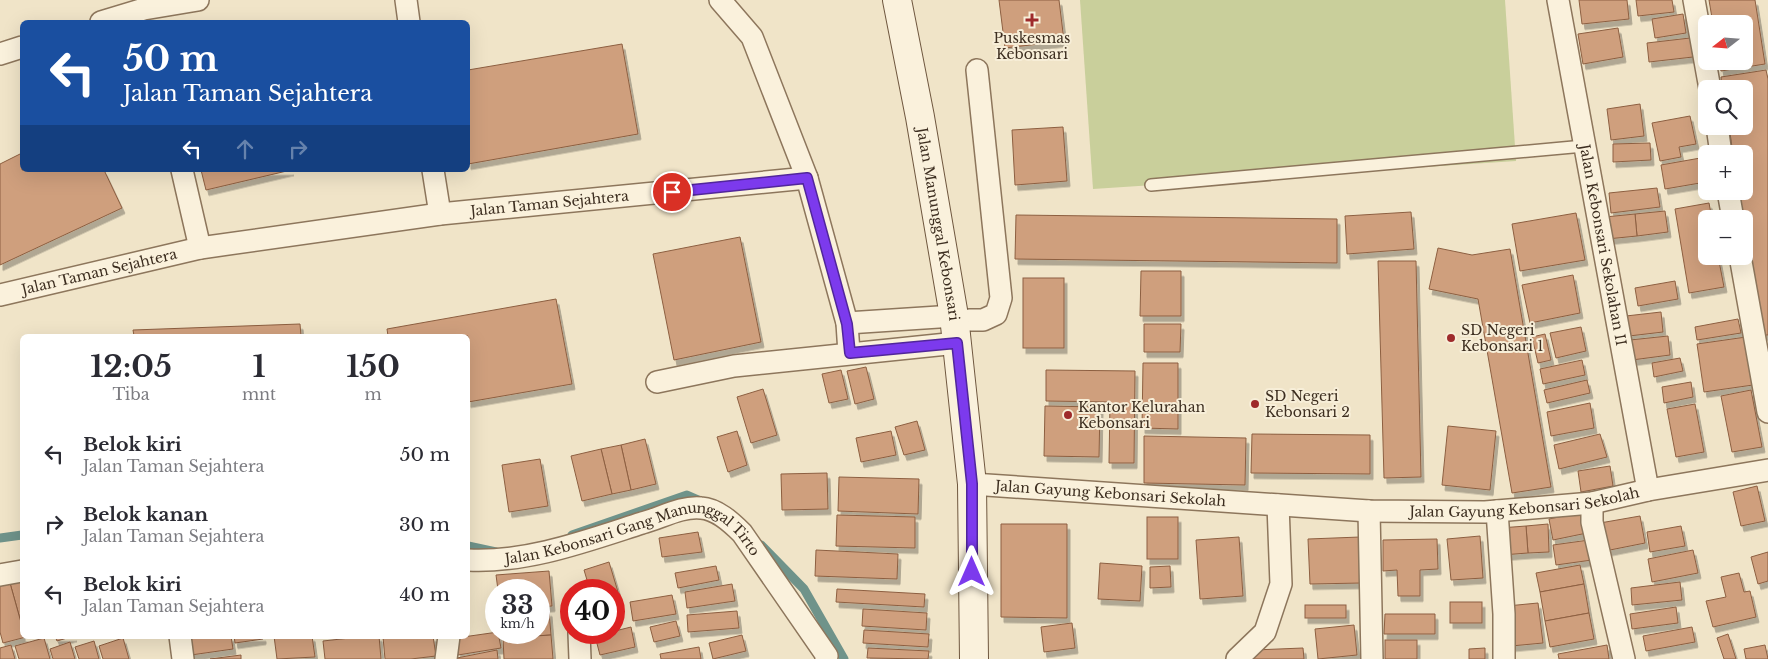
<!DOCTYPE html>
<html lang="id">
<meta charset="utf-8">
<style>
:root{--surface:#fff;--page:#f7f7f7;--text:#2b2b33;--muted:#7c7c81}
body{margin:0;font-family:"Libre Baskerville",serif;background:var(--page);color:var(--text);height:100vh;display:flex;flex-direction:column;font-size:19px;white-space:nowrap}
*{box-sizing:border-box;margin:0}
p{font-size:16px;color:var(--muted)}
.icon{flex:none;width:28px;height:28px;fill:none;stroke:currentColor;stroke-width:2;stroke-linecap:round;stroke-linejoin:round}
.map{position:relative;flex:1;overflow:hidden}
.side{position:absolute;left:20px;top:334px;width:450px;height:305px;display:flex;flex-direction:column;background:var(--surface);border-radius:8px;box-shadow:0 5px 20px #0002}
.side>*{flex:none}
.guide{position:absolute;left:20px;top:20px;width:450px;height:152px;border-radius:8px;box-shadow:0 5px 20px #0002;background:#1a4fa0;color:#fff;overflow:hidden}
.needle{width:32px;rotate:253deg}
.controls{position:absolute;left:1698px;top:15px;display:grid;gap:10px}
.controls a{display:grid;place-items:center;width:55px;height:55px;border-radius:8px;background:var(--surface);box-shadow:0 5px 20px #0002;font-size:25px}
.speed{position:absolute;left:485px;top:579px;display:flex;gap:10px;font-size:25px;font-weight:700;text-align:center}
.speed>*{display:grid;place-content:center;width:65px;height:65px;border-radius:50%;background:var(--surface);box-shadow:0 5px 20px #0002;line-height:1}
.speed small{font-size:12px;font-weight:400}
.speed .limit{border:8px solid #d22;background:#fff;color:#111}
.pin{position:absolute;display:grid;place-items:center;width:42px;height:42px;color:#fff;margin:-21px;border:2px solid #fff;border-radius:50%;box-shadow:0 1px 5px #0007}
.me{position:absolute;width:55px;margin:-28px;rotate:0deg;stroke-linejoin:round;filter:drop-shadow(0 0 4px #0008)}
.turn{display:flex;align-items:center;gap:18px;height:105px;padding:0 20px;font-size:22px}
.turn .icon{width:65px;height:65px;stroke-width:2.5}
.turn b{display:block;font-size:35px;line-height:42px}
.lanes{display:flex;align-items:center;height:48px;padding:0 20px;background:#0003;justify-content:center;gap:25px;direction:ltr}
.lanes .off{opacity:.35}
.eta{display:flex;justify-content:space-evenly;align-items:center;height:85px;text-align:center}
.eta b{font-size:30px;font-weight:700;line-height:35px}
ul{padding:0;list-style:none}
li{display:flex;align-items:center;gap:15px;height:70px;padding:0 20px}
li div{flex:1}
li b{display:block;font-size:19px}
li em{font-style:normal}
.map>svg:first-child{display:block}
</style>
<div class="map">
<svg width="1768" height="659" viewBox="0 0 1768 659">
<defs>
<filter id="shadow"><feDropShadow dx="3" dy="5.5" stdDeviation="0" flood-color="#0004"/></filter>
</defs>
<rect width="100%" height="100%" fill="#f0e4c8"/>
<polygon fill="#c9cf9b" points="1080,0 1505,0 1516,161 1093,189"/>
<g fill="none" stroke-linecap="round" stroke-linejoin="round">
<g stroke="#6f938a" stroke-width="9">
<polyline points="572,535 687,495 703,502"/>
<polyline points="0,538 22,535"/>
<polyline points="761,545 804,589 844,659"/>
<polyline points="468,546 496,552"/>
</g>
</g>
<g fill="#cf9f7d" stroke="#8d5f41" filter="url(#shadow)">
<polygon points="999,0 1059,0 1064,41 1005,48"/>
<polygon points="1579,0 1627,0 1629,19 1582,24"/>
<polygon points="1636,0 1672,0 1674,12 1638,16"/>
<polygon points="1709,0 1755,0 1765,64 1721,71 1719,61 1744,61 1744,24 1713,24"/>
<polygon points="1683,14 1686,33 1655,38 1652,19"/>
<polygon points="1618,28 1623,57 1583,64 1578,34"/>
<polygon points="1690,38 1693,57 1649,62 1647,43"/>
<polygon points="622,44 638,134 468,164 468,70"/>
<polygon points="1766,70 1768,79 1768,335 1763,335 1739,191 1744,191 1744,154 1733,154 1729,126 1744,126 1744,89 1722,89 1721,77"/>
<polygon points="1640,104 1644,136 1611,140 1607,109"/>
<polygon points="1690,116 1696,144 1679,147 1681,157 1660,161 1652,123"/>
<polygon points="1063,127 1067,181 1015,185 1012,130"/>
<polygon points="1650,143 1651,160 1613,162 1613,144"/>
<polygon points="22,153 22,170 104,170 122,208 0,265 0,164"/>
<polygon points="1706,157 1706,182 1665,189 1661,165"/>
<polygon points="201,170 291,170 206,190"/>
<polygon points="1657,188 1660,207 1611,213 1609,193"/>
<polygon points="1709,203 1712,219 1706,219 1706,256 1718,256 1724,287 1689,293 1675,209"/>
<polygon points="1665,211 1668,232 1637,236 1635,214"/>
<polygon points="1411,212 1414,249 1347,254 1345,216"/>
<polygon points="1576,213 1585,260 1520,271 1512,224"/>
<polygon points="1635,214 1637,236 1607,239 1605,217"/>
<polygon points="1016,215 1337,219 1337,263 1015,259"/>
<polygon points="740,237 761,342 674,360 653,254"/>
<polygon points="1438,248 1472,255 1510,249 1551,487 1512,493 1478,299 1429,289"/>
<polygon points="1378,261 1416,261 1421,477 1384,478"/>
<polygon points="1141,271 1181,271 1181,316 1140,316"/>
<polygon points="1573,275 1580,313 1530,323 1522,285"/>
<rect x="1023" y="278" width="41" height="70"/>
<polygon points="1675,281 1678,299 1638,306 1635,288"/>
<polygon points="556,299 572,384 468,402 468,336 388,336 387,329"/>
<polygon points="1661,312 1663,332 1629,336 1626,316"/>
<polygon points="1738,319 1741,333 1697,340 1695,327"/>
<polygon points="300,324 301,336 134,336 133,330"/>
<polygon points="1144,324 1181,324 1180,352 1144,352"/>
<polygon points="1581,327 1586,351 1556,358 1550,333"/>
<polygon points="1545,334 1551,360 1538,363 1532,337"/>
<polygon points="1668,336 1670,355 1632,360 1630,340"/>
<polygon points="1746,337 1753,385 1704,392 1697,344"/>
<polygon points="1680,358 1683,371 1654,377 1652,363"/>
<polygon points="1582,360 1585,375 1543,384 1540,369"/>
<polygon points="1143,363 1178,363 1178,429 1142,428"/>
<polygon points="866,367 874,399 855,404 847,371"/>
<polygon points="841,370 848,399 829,403 822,374"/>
<polygon points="1046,370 1135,371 1134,463 1109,463 1110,402 1046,401"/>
<polygon points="1587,380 1590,393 1547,403 1544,390"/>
<polygon points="1691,382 1693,397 1664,403 1662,387"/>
<polygon points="763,389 777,435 751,443 737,397"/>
<polygon points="1751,390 1762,447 1732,452 1721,396"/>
<polygon points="1590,403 1594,428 1551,436 1547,412"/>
<polygon points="1695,404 1704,452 1676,457 1667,409"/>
<polygon points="1045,406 1100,407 1099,457 1044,456"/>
<polygon points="917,421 925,450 904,455 895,427"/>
<polygon points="1448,426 1496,431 1490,490 1442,485"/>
<polygon points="737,431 747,465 728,472 717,437"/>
<polygon points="891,431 896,455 861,462 856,438"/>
<polygon points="1252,434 1370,435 1370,474 1251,473"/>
<polygon points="1600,434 1607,457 1559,469 1554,445"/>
<polygon points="1144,436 1246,438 1245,485 1144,483"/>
<polygon points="645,439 656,484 631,490 621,445"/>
<polygon points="621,445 631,490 612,494 601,449"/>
<polygon points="601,449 612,494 582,501 571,456"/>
<polygon points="540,459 548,506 509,512 502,465"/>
<polygon points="1610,466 1613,486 1581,492 1578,471"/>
<polygon points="827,473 828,509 782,510 781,474"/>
<polygon points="839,477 919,479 918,514 838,511"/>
<polygon points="1757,486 1765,521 1741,526 1733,492"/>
<polygon points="1582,512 1587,533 1553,540 1549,519"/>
<polygon points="837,515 915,517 915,548 836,546"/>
<polygon points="1640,516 1645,543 1605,551 1600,523"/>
<rect x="1147" y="517" width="31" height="42"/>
<polygon points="1001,524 1067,524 1067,618 1001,617"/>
<polygon points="1548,524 1549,552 1528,553 1526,526"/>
<polygon points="1526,526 1528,553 1502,555 1500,528"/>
<polygon points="1681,526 1685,546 1650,552 1647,532"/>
<polygon points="698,532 702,552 662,557 659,538"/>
<polygon points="1480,536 1483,578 1451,580 1447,539"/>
<polygon points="1239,537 1243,596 1200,599 1196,540"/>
<polygon points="1360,537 1362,583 1310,584 1308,539"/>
<polygon points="1437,539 1438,569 1420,570 1420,596 1398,596 1397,570 1383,571 1383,540"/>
<polygon points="1589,540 1592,560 1556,565 1553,545"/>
<polygon points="816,550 898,554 897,579 815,576"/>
<polygon points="1693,550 1698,573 1652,582 1648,559"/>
<polygon points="1768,552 1768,581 1758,584 1751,557"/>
<polygon points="609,562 618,592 614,594 614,590 590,590 584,570"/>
<polygon points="1100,563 1142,566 1140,601 1098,599"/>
<polygon points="1580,565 1584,584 1540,592 1536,573"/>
<polygon points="716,566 719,580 678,588 675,573"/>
<polygon points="1170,566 1171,587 1150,588 1150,567"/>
<polygon points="549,571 552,606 539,607 539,590 498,590 496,575"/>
<polygon points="1739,573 1744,592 1750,591 1756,617 1713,627 1706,601 1726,597 1721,577"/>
<polygon points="22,579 22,626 10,583"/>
<polygon points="1680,582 1682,600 1632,605 1631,588"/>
<polygon points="10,583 22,626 22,636 26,637 3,643 0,632 0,585"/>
<polygon points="732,584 735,601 687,608 685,592"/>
<polygon points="1584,584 1589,613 1545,621 1540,592"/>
<polygon points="837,589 925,594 924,607 836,602"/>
<polygon points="672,595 676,614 633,621 630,602"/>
<rect x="1450" y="602" width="32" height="21"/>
<polygon points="1538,603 1543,643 1511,646 1507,606"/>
<rect x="1305" y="605" width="41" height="13"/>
<polygon points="1676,607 1678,623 1632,629 1630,614"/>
<polygon points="863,609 927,613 926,630 862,626"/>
<polygon points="549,611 551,635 503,638 502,632 539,632 539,612"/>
<polygon points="737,611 739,628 688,632 687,615"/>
<polygon points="1589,613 1594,639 1550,647 1545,621"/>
<polygon points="1385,614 1435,614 1435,634 1384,634"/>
<polygon points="676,621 680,636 654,642 650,627"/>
<polygon points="1072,623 1075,648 1044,652 1041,627"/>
<polygon points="1354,625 1357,655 1318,659 1315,629"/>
<polygon points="631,627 635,647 600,655 595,636"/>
<polygon points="1692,627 1695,642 1646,651 1643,636"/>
<polygon points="864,630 929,634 928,647 863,643"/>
<polygon points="498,632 501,648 458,655 456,638"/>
<polygon points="1728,634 1736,659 1724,659 1717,638"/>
<polygon points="551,635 553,659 504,659 503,638"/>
<polygon points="742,635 746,651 713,659 709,643"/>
<polygon points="55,636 74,636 57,641"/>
<polygon points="188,636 231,636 233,649 191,655"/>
<polygon points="234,636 263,636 263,639 235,643"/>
<polygon points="274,636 312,636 315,657 277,659"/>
<polygon points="368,636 379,636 381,659 325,659 323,641"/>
<polygon points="433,636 436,656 411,659 385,659 383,637"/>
<polygon points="44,638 50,659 19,659 15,646"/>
<polygon points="123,638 129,659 103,659 99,646"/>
<rect x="1385" y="640" width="32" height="19"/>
<polygon points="94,641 99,659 79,659 75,647"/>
<polygon points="70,642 75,659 53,659 50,649"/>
<polygon points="11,645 15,659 0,659 0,648"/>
<polygon points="1607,645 1609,659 1559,659 1558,654"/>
<polygon points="1765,645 1768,659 1746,659 1744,649"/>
<polygon points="699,647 701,659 661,659 660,654"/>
<polygon points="868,648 929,651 928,659 867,658"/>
<polygon points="1303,648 1304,659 1254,659 1254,650"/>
<polygon points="1485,648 1485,659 1469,659 1469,649"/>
<polygon points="497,650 498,659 452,659"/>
<polygon points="241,655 241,659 210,659"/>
</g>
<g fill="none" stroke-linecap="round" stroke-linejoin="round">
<defs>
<polyline id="lane" points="1151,185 1584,146"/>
<g id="street">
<polyline points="406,0 409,22"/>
<polyline points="720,0 752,37 807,178 847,323 849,353"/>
<path id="s1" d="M1558 0 1648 490"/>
<polyline points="1694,0 1710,89"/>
<polyline points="101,22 144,9 198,0"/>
<polyline points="0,54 22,47"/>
<polyline points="1717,126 1721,154"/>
<polyline points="182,170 200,248"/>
<polyline points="433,170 440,214"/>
<polyline points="1728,191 1733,219"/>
<polyline points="1740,256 1768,412"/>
<path id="s2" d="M0 295 200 248 440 214 807 178"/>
<polyline points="969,320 983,320 996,314 1001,298 977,70"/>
<polyline points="847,323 954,316"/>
<polyline points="657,382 734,366 957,343"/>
<path id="s3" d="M972 484 1369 511 1485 512 1592 503 1648 490 1768 470"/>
<polyline points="1592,503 1592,522 1624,659"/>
<polyline points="1369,511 1372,659"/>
<polyline points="1497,511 1504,614 1504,659"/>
<path id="s4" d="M468 560C527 563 586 541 642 523 661 518 681 506 701 508 717 509 731 522 742 533L827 656 826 659"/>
<polyline points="0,575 22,571"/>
<polyline points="579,633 580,659"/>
<polyline points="180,636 183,659"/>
<polyline points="446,659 449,636"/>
<polyline points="1237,659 1265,632 1281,584 1278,505"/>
</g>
<g id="secondary">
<path id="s5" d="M897 0 920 117 954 316 972 484 974 659"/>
</g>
</defs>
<use href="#lane" stroke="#8d765c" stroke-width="14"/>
<use href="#street" stroke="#8d765c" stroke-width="24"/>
<use href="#secondary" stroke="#6f573f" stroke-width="30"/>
<use href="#lane" stroke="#faf1dc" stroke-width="11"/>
<use href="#street" stroke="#faf1dc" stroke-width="21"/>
<use href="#secondary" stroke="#faf1dc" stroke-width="28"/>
</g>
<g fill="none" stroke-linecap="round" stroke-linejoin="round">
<defs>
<polyline id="route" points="672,192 807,178 847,324 850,353 957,343 972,484 972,572"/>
</defs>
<use href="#route" stroke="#51269a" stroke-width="12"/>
<use href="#route" stroke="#7c3aed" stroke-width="9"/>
</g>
<g fill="#9e2a2b" stroke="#f7eed8" stroke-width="2">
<path d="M1029.5 12.5h5v5h5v5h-5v5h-5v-5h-5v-5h5z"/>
<circle cx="1451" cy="338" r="5"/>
<circle cx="1255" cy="404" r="5"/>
<circle cx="1068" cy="415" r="5"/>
</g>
<g text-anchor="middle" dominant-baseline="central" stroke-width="4" stroke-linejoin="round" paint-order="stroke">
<g font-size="14" fill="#3d2e20" stroke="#f7eed8" text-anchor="start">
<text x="1032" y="38" text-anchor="middle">Puskesmas<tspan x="1032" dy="16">Kebonsari</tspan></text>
<text x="1461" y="330">SD Negeri<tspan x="1461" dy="16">Kebonsari 1</tspan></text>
<text x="1265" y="396">SD Negeri<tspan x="1265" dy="16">Kebonsari 2</tspan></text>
<text x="1078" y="407">Kantor Kelurahan<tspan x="1078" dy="16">Kebonsari</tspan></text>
</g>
<g font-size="14" fill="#3d2e20" stroke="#f7eed8">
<text stroke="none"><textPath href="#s2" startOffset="558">Jalan Taman Sejahtera</textPath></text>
<text stroke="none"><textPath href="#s5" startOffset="228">Jalan Manunggal Kebonsari</textPath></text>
<text stroke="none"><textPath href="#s1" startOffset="249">Jalan Kebonsari Sekolahan II</textPath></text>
<text stroke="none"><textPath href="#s2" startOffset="102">Jalan Taman Sejahtera</textPath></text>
<text stroke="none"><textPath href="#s3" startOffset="139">Jalan Gayung Kebonsari Sekolah</textPath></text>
<text stroke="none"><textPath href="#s3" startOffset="554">Jalan Gayung Kebonsari Sekolah</textPath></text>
<text stroke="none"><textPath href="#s4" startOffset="176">Jalan Kebonsari Gang Manunggal Tirto</textPath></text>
</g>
</g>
</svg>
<div class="controls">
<a><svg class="needle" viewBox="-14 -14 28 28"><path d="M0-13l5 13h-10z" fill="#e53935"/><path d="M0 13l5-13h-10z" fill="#7c7c81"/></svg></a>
<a><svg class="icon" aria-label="search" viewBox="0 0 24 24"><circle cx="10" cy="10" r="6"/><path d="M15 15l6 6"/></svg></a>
<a>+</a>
<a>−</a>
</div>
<div class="speed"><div>33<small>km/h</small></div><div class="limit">40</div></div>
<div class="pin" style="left:672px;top:192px;background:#d93025"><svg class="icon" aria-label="arrive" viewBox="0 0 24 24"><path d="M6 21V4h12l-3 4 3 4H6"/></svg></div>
<svg class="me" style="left:972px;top:572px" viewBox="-20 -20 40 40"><path d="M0-17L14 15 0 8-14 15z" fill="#7c3aed" stroke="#fff" stroke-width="4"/></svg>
<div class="guide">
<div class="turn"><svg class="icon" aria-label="left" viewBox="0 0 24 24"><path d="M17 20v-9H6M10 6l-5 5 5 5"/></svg><div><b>50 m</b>Jalan Taman Sejahtera</div></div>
<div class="lanes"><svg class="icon" aria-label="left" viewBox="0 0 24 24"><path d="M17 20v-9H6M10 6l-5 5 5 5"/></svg><svg class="icon off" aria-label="ahead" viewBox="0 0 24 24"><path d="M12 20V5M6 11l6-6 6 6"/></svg><svg class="icon off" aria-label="right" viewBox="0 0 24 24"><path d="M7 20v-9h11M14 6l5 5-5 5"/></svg></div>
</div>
<section class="side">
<div class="eta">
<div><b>12:05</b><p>Tiba</p></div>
<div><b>1</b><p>mnt</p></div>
<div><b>150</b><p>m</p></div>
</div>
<ul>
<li><svg class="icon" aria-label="left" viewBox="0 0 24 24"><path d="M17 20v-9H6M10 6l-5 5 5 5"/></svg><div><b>Belok kiri</b><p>Jalan Taman Sejahtera</p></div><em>50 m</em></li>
<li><svg class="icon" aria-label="right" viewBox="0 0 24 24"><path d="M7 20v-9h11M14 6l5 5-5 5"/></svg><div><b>Belok kanan</b><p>Jalan Taman Sejahtera</p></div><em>30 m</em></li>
<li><svg class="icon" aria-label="left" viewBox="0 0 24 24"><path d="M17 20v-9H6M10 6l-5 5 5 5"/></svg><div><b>Belok kiri</b><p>Jalan Taman Sejahtera</p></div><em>40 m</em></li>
</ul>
</section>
</div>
